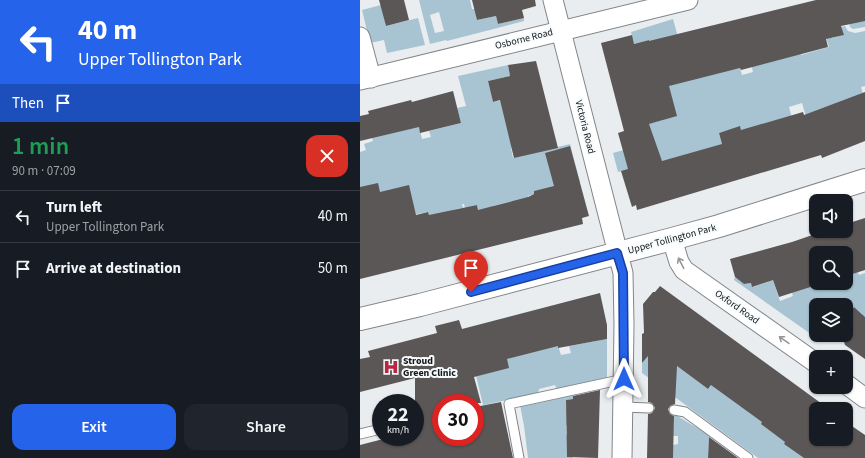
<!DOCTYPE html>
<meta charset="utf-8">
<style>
:root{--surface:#171b24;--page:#20242c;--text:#f1f3f6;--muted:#9ea1a6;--line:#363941;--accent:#2563eb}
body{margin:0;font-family:"Source Sans 3",sans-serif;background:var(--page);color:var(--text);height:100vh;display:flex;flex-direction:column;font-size:15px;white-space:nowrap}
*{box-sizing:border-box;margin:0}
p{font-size:13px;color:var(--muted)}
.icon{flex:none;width:22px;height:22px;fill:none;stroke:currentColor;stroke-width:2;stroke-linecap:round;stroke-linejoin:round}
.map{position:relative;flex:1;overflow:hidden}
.panel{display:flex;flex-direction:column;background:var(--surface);width:360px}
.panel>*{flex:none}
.guide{background:#2563eb;color:#fff;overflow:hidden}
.buttons{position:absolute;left:449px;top:194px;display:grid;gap:8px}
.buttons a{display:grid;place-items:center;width:44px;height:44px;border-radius:8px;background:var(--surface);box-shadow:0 1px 3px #0004;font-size:20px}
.speed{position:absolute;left:12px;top:394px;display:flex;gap:8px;font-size:20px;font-weight:700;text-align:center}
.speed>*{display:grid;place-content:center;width:52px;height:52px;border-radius:50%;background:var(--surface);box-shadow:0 1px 3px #0004;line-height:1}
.speed small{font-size:10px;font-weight:400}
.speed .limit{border:6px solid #d22;background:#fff;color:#111}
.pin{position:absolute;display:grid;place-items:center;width:34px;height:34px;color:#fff;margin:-41px -17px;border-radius:50% 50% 50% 0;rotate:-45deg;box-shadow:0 0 4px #0007}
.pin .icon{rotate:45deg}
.me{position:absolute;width:44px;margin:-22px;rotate:0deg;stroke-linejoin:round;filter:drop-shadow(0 0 3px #0008)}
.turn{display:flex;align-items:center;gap:14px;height:84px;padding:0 12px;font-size:18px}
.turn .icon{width:52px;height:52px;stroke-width:2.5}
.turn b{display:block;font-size:28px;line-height:34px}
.then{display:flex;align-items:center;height:38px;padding:0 12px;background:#0003;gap:8px;font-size:15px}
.round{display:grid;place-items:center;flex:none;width:42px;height:42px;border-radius:12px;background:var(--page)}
.overview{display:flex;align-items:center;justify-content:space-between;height:68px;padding:0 12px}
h1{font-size:24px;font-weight:600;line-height:30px;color:#1e9e55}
.button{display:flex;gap:8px;margin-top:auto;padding:8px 12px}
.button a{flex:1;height:46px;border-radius:12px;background:var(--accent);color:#fff;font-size:16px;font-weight:600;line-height:46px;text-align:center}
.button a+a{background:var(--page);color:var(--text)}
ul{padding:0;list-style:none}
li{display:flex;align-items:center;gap:12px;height:52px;padding:0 12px;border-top:1px solid var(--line)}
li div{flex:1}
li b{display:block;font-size:15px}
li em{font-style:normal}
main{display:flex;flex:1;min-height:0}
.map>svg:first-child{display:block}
</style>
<main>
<section class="panel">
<div class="guide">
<div class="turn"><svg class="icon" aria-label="left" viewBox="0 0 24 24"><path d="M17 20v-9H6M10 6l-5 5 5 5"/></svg><div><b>40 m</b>Upper Tollington Park</div></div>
<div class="then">Then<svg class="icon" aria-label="arrive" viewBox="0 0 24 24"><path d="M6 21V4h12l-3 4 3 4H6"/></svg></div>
</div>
<div class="overview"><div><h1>1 min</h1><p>90 m · 07:09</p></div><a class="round" style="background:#d93025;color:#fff"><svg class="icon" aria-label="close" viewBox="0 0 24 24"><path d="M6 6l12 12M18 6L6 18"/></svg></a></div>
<ul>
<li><svg class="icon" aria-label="left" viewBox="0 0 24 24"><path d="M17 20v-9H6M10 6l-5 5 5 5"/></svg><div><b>Turn left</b><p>Upper Tollington Park</p></div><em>40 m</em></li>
<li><svg class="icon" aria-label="arrive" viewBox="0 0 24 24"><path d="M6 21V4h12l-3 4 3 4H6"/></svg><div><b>Arrive at destination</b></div><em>50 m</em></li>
</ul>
<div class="button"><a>Exit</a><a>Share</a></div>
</section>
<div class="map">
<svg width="505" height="458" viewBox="0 0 505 458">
<rect width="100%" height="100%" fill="#e9edf0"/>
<g fill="#a8c4d3" fill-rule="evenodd">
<path d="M59 0H110L112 9H115L117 20 136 16 138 24 164 18V21L87 41 86 40 70 44ZM79 12 84 31 75 33 70 15Z"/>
<polygon points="21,5 26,26 58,18 65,45 27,53 24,40 10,43 2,10"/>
<polygon points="487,15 505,21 505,27 493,29 490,27"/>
<polygon points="313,19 329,76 380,68 382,75 393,72 387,46 436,35 441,55 469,47 463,27 468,26 472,38 483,35 481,27 485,26 488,31 495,33 505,31 505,86 501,87 505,100 447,120 442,103 429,107 436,133 387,147 380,127 359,133 365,154 302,161 258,172 253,153 278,146 273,128 303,120 294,60 289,40 274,44 271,32"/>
<polygon points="148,65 150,76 128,81 133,102 156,97 167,144 151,148 153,158 210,144 220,182 174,191 174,194 168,196 171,207 154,207 152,201 133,206 135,215 120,219 117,205 105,208 104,204 102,204 103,208 96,209 71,221 68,212 0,225 0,152 6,150 4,144 13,141 12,138 59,126 62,139 71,137 69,131 101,123 97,108 106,106 98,76"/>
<polygon points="495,262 499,275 505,273 505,322 498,319 502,314 494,307 489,313 486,311 486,305 456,305 456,335 455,337 374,280 375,277 384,284 391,283 393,287 408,282 407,279 412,277 420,301 433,296 429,283 448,266 455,286 463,283 486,283 486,265"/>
<polygon points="195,335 201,355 211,353 209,346 247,339 247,379 197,390 195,385 179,389 178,394 123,405 108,342 147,359 153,357"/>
<polygon points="293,348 348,389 352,384 379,405 439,422 424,444 455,458 398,458 282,373 282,363"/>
<polygon points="214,393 213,399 206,400 206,409 213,409 213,425 206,425 206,435 212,435 207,447 207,457 213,457 213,458 168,458 164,426 160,405"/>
<polygon points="314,414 349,435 348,458 313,458 313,445 318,444 318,436 313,436"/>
</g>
<g fill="#5b5757">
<polygon points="19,0 44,0 49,20 26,26"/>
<polygon points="112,0 175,0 176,6 162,10 164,18 138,24 136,16 117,20"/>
<polygon points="456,0 505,0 505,21 481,26 484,35 466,39 468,47 381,70 380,68 309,86 317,116 289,124 302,161 362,144 359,133 380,126 381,130 443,112 444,115 505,92 505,141 462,158 461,155 277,210 276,205 272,207 261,171 268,169 258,133 264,131 241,43 272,35 274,44 289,40 289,41"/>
<polygon points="176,61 198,148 154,158 140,100 133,102 128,81 150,76 148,65"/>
<polygon points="93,91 101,123 60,133 59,127 0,141 0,116 9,114 8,111 51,100 52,102"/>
<polygon points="210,146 229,216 222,218 223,224 0,279 0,187 18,183 20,192 49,185 56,215 68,212 69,215 117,205 118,210 168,197 174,194 174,191 194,186 185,153"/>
<polygon points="505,218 505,270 486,276 486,253 456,253 456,283 463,283 419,297 413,280 392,287 391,283 384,284 375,277 370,259 432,242 464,231 486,231 486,224"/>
<polygon points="300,286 469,409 456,409 456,439 486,439 486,422 505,435 505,458 444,458 424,444 425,442 401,424 402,422 351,385 348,389 317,366 315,404 310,406 308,409 310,414 314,416 313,458 287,458 288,414 292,413 295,408 292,403 288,402 288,356 282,363 282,334 284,333 283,304 293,292 295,292"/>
<polygon points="240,293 247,325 247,339 198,348 198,346 147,359 149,368 114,377 121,403 81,403 81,437 115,437 115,407 141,402 153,458 0,458 0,445 31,437 55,437 55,378 0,392 0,359 10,357 8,351 77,333 75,326 99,320 102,329"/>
<polygon points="494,307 505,317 505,359 485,345 482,335 486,335 486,311 489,313"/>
<polygon points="240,390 238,458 207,457 206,400 213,399 213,396"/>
<polygon points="349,437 378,458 348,458"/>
</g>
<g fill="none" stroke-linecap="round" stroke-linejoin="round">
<defs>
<g id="service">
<polyline points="263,407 289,408"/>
<polyline points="314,410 325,412 388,458"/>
<polyline points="0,434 21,429"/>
<polyline points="159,458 149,404 264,379"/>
</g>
<g id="minor">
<polyline points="193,0 263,273 264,325 262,458"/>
<polyline points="0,37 11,78"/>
<polyline points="0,80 328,0"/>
<polyline points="312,239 319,262 324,270 456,363"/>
<polyline points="486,384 505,398"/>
</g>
<polyline id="secondary" points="0,319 60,305 312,239 359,226 505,180"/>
</defs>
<use href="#service" stroke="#838689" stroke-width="11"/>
<use href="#minor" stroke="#838689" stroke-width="21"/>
<use href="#secondary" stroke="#838689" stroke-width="24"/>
<use href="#service" stroke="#fff" stroke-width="9"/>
<use href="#minor" stroke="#fff" stroke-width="19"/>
<use href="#secondary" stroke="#fff" stroke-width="22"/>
</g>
<defs><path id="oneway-shaft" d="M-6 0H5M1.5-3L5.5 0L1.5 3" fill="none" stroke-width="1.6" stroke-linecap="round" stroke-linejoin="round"/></defs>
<g stroke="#969697">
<use href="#oneway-shaft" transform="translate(321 263) rotate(-117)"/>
<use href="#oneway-shaft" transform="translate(424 340) rotate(-145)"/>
</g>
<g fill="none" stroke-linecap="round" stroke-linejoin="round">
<defs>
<polyline id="route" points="111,292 257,253 263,273 264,379"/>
</defs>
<use href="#route" stroke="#184099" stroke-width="10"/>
<use href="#route" stroke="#2563eb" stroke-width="7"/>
</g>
<defs>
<symbol id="hospital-bare" viewBox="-9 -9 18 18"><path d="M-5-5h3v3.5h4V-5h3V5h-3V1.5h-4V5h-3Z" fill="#b8263f" stroke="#f6fbfd" stroke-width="2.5" paint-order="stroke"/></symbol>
</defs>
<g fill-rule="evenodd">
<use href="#hospital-bare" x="20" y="356" width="22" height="22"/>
</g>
<g text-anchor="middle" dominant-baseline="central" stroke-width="4" stroke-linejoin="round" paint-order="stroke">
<g font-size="10" fill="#151617" stroke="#f6fbfd">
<text transform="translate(164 39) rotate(-14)">Osborne Road</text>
<text transform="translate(225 127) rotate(76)">Victoria Road</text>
<text transform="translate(312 239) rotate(-15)">Upper Tollington Park</text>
<text transform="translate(377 307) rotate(35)">Oxford Road</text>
</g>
<g font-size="10" font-weight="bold" fill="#151617" stroke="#f6fbfd" text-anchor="start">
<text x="43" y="361">Stroud<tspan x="43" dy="12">Green Clinic</tspan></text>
</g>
</g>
</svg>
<div class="buttons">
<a><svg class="icon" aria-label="sound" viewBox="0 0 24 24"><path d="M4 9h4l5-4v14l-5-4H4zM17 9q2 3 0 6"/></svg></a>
<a><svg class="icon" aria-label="search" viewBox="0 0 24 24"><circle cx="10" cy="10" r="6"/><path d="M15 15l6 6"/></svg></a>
<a><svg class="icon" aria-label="layers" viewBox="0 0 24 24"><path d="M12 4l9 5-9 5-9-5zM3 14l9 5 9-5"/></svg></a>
<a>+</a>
<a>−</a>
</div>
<div class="speed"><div>22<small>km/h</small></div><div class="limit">30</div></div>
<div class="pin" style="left:111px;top:292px;background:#d93025"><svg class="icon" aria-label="arrive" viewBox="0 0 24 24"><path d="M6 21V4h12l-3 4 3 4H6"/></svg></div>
<svg class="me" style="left:264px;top:379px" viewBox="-20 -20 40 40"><path d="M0-17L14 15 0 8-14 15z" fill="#2563eb" stroke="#fff" stroke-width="4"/></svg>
</div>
</main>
